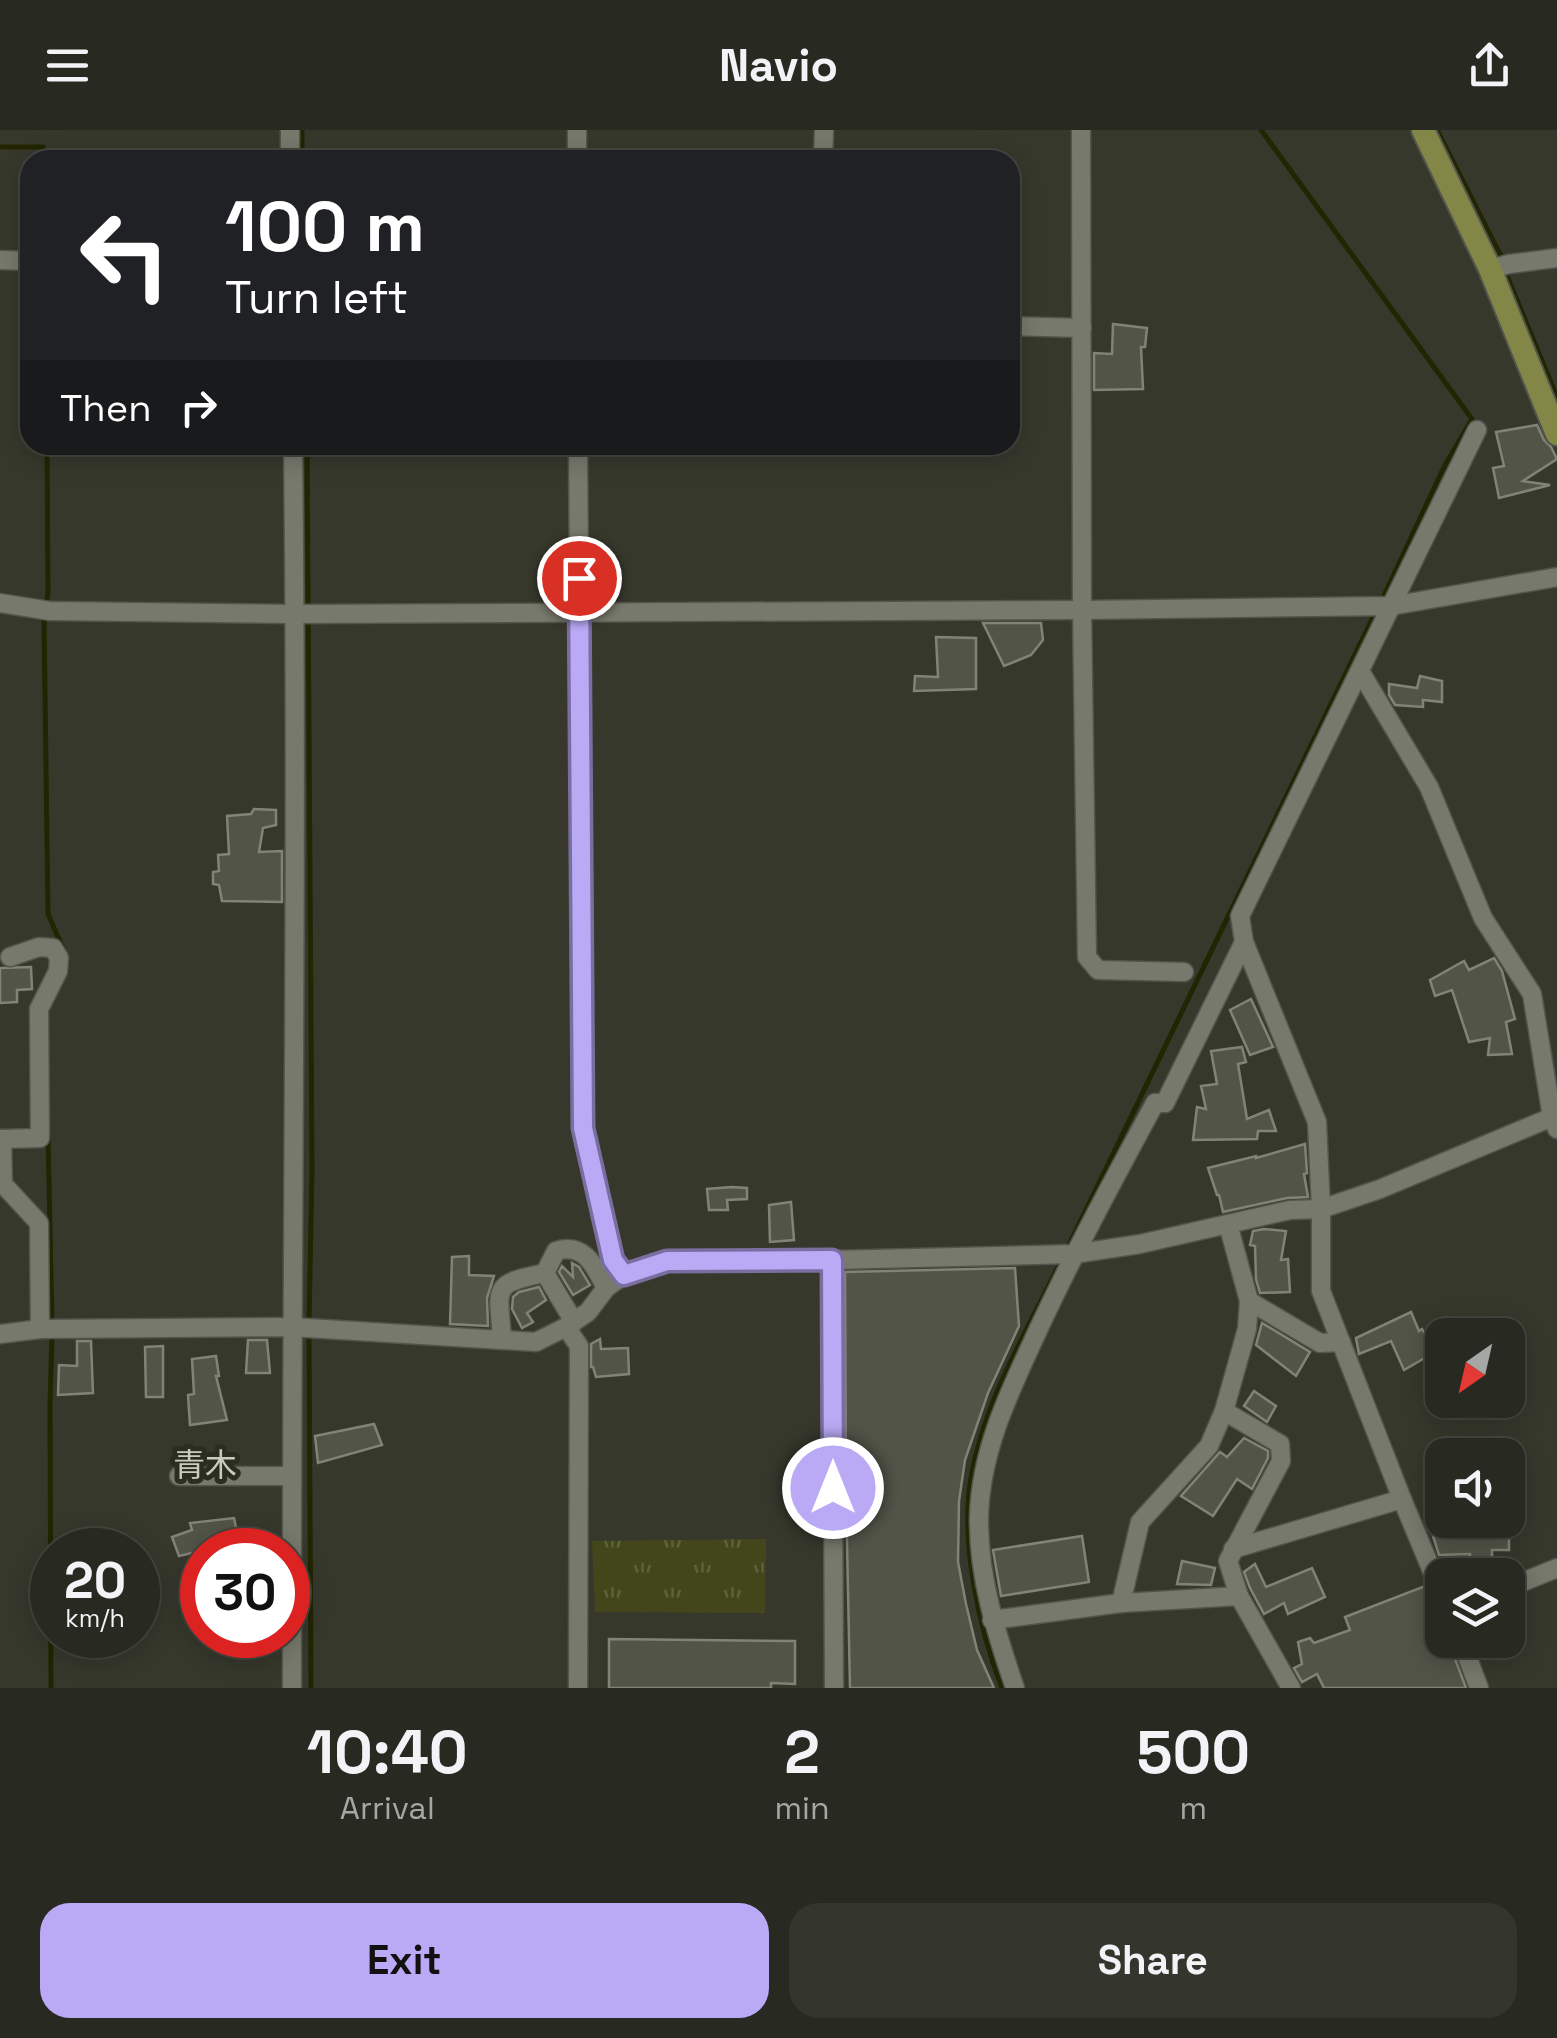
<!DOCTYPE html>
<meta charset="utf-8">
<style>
:root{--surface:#282a21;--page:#34362e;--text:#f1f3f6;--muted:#a5a7a5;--line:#44463f;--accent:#baaaf6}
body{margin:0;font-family:"Space Grotesk","Noto Sans JP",sans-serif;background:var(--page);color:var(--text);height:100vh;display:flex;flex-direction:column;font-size:38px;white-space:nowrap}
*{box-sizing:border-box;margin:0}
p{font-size:32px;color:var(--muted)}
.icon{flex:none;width:55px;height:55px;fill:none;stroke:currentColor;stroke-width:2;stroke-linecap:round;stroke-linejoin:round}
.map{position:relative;height:1558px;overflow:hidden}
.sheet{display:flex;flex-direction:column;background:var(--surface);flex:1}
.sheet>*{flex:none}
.banner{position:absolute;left:20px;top:20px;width:1000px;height:305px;border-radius:30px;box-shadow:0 5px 25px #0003,0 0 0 2px var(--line);background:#202124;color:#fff;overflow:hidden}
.needle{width:65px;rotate:214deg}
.buttons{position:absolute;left:1425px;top:1188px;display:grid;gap:20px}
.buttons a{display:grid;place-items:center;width:100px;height:100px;border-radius:20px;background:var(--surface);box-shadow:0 5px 25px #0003,0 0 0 2px var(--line);font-size:50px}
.speed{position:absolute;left:30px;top:1398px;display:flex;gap:20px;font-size:50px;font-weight:700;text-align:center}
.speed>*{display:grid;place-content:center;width:130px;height:130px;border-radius:50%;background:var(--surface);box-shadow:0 5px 25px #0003,0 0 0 2px var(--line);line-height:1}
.speed small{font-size:25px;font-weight:400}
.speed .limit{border:15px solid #d22;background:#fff;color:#111}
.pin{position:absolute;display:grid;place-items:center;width:85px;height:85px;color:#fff;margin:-42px;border:5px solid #fff;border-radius:50%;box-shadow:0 2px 10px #0007}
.me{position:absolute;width:110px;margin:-55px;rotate:0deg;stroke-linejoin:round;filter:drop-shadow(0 0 8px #0008)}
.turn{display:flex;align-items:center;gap:35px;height:210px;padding:0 40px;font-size:45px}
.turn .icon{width:130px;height:130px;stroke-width:2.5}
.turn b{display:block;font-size:70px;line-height:85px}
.then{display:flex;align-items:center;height:95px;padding:0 40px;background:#0003;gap:20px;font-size:38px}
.eta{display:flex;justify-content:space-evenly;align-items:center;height:170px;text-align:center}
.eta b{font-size:60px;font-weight:700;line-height:70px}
.primary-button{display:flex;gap:20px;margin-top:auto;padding:20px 40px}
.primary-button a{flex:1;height:115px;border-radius:30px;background:var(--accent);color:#111;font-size:40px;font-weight:700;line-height:115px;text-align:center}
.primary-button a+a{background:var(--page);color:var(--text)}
header{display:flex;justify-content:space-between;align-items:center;height:130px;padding:0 40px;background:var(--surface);font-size:45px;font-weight:700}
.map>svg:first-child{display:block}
</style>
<header><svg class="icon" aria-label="menu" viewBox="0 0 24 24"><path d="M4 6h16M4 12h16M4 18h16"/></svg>Navio<svg class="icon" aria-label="share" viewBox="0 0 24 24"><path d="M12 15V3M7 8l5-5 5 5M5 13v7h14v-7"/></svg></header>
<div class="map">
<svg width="1557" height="1558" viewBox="0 0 1557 1558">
<defs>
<pattern id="grass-tufts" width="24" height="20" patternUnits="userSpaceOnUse" patternTransform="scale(2.5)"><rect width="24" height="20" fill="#42461a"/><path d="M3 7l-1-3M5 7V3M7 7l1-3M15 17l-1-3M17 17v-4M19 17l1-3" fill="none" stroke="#5d603b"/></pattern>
</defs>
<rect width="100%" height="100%" fill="#36382c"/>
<polygon fill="url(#grass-tufts)" points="766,1409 765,1483 595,1482 592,1411"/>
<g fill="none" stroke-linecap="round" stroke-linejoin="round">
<g stroke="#222501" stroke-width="5">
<polyline points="302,0 302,30"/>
<polyline points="1261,0 1472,289 1444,337 1381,472"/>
<polyline points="1437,0 1502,128 1505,141 1557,267"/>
<polyline points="0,17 43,17 43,30"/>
<polyline points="47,315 48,463 44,491 48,784 65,823"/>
<polyline points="307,315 312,1040 309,1192"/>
<polyline points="48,1005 52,1194"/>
<polyline points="1067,1119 1376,481"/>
<polyline points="309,1203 311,1558"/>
<polyline points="51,1558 50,1276 52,1205"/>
<path d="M1002 1558C979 1499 960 1411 971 1348 984 1271 1028 1199 1062 1129"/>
</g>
</g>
<g fill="#535448" stroke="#818376" stroke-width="2.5">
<polygon points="1113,194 1147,198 1145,217 1141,217 1143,259 1094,260 1094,223 1112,224"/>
<polygon points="1537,295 1544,310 1551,317 1557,329 1523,351 1550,355 1499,368 1493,338 1504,336 1496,302"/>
<polygon points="983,493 1041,493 1043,510 1031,525 1004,536"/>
<polygon points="936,507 976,508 976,559 914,561 915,546 938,547"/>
<polygon points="1420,546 1442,551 1442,572 1423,570 1423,577 1395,575 1389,565 1389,554 1417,558"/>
<polygon points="254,679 276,680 276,695 263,698 259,722 282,721 282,772 222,771 219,755 213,754 213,742 219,741 218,725 229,724 227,686 251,684"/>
<polygon points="1494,828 1502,841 1515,889 1506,892 1512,924 1488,925 1490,908 1469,912 1452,860 1435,866 1430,850 1464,831 1469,840"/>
<polygon points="31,837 32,859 17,860 17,872 0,873 0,838"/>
<polygon points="1251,869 1273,917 1250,925 1230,880"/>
<polygon points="1242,917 1246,932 1238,934 1247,989 1269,980 1276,1001 1258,1001 1257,1009 1193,1010 1197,977 1206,979 1201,956 1217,954 1211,921"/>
<polygon points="1305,1014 1307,1043 1304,1044 1308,1067 1287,1068 1223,1082 1219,1065 1217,1065 1208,1038 1256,1026 1256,1028"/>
<polygon points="732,1057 747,1058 747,1069 727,1070 728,1080 709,1080 707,1059"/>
<polygon points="791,1072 794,1110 770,1112 769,1075"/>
<polygon points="1264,1099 1286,1101 1281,1130 1288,1129 1290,1162 1260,1163 1256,1149 1255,1116 1250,1115 1253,1101"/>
<polygon points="469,1126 469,1145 494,1146 487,1168 488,1196 450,1194 452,1127"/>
<polygon points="572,1133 579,1137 590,1155 573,1165 559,1142 562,1136 573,1147"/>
<polygon points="1015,1138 1019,1196 988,1263 965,1330 959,1371 958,1432 966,1474 977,1520 994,1558 850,1558 846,1363 845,1142"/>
<polygon points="539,1157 546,1170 527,1183 533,1192 522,1198 512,1179 513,1167 519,1162"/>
<polygon points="1411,1182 1419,1201 1422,1199 1435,1222 1404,1240 1391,1211 1359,1224 1356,1208"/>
<polygon points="1262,1193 1310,1222 1296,1246 1256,1215"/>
<polygon points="600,1209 601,1219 628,1218 629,1244 596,1247 593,1237 591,1237 591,1214"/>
<polygon points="248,1210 267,1210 270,1243 246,1243"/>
<polygon points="77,1211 91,1211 93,1263 58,1265 59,1235 77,1236"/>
<polygon points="163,1216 163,1267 146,1267 145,1217"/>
<polygon points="216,1226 219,1246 216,1246 227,1290 190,1295 188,1265 194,1264 192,1229"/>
<polygon points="1254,1261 1276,1276 1267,1292 1244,1276"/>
<polygon points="374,1294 382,1315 318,1333 315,1306"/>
<polygon points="1244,1308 1268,1321 1268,1328 1252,1359 1237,1349 1213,1386 1181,1366 1220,1322 1227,1327"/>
<polygon points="234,1388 239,1412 179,1426 172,1407 192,1400 190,1393"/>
<polygon points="1470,1396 1509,1396 1509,1420 1492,1420 1492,1432 1470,1432 1470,1424 1439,1425 1433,1406 1470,1405"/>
<polygon points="1082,1406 1089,1452 1001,1466 993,1420"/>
<polygon points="1182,1431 1215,1438 1211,1455 1177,1454"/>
<polygon points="1255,1434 1266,1457 1312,1438 1325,1467 1288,1484 1284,1473 1264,1484 1250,1458 1244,1442"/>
<polygon points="1425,1456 1442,1495 1442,1510 1448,1510 1466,1558 1324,1558 1317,1544 1302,1552 1294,1538 1302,1534 1298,1512 1310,1508 1314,1513 1350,1500 1345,1487"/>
<polygon points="609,1509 795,1511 795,1554 771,1553 771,1558 609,1558"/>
</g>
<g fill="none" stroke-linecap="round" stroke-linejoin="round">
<defs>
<g id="minor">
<polyline points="290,0 290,30"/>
<polyline points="577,0 577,30"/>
<polyline points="1081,0 1082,480 1087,827 1098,840 1184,842"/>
<polyline points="823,30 824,0"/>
<polyline points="0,130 30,131"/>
<polyline points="1490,139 1509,134 1557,128"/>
<polyline points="1010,196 1082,198"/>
<polyline points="578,315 583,998 613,1130 624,1145"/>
<polyline points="0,473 50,481 295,484 1082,480 1391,476 1557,447"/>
<polyline points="1360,541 1429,657 1483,788 1532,864 1552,987 1557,999"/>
<polyline points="1244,812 1317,992 1321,1079 1321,1161 1402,1369 1442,1465"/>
<polyline points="0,1009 40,1008 39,879 58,841 59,828 53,818 39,817 10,827"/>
<polyline points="2,1009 3,1054 39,1093 40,1199"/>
<polyline points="1228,1094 1249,1171"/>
<polyline points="832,1130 834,1558"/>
<path d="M545 1143 556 1121C585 1112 595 1137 606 1158"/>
<polyline points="566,1197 579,1216 578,1558"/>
<polyline points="0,1204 40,1199 291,1197 536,1212 566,1197 588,1182 606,1158 624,1145 667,1131 832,1130 1074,1124 1140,1114 1290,1080 1321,1079 1380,1059 1557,985"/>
<path d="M502 1210C499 1158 489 1154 545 1143L574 1192"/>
<polyline points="179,1346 292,1346"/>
<polyline points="1233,1419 1402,1369"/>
<polyline points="1508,1458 1557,1438"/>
<polyline points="1239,1466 1291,1558"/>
<polyline points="1121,1473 1140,1392 1209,1316 1224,1281"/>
<polyline points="992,1490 1121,1473 1239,1466 1228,1431 1281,1331 1280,1314 1224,1281 1247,1199 1249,1171 1320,1213 1341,1212"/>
<polyline points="1461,1510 1479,1558"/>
<path d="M292 1558C291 1144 298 729 293 315"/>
<path d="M1015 1558C996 1502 978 1447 979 1386 981 1318 1011 1259 1039 1198 1075 1121 1115 1047 1155 973H1165L1244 812 1240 786 1477 300"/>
</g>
<polyline id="major" points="1423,0 1490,139 1557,304"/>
</defs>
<use href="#minor" stroke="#53544b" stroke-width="21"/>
<use href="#major" stroke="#53544b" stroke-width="26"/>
<use href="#minor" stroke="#77796c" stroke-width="18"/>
<use href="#major" stroke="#828747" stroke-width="22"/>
</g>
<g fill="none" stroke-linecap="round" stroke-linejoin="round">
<defs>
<polyline id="route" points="579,448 583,998 613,1130 624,1145 667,1131 832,1130 833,1358"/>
</defs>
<use href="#route" stroke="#796ea0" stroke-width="25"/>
<use href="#route" stroke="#baaaf6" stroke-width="18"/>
</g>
<g text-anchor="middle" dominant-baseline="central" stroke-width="10" stroke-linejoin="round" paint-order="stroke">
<g font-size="32" fill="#c9cbbd" stroke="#2c2d22">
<text x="205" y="1335">青木</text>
</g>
</g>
</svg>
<div class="buttons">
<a><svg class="needle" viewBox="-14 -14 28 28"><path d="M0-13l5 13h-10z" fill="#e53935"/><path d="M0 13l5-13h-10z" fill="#a5a7a5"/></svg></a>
<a><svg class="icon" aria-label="sound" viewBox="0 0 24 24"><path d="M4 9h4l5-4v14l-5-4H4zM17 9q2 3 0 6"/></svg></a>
<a><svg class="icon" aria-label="layers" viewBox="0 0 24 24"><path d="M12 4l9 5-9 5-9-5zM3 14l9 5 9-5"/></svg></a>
</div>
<div class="speed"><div>20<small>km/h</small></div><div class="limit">30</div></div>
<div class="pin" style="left:579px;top:448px;background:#d93025"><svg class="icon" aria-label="arrive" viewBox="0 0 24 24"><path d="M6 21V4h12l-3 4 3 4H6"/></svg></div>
<svg class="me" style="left:833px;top:1358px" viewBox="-20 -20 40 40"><circle r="17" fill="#baaaf6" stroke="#fff" stroke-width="3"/><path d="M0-11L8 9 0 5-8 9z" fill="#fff"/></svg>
<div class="banner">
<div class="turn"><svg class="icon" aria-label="left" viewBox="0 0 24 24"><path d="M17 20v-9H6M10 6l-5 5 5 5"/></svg><div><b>100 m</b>Turn left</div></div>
<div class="then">Then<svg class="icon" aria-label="right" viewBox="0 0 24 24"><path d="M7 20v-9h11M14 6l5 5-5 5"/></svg></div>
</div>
</div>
<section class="sheet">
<div class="eta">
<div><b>10:40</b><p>Arrival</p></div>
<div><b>2</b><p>min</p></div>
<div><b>500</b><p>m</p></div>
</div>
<div class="primary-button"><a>Exit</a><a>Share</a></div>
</section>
